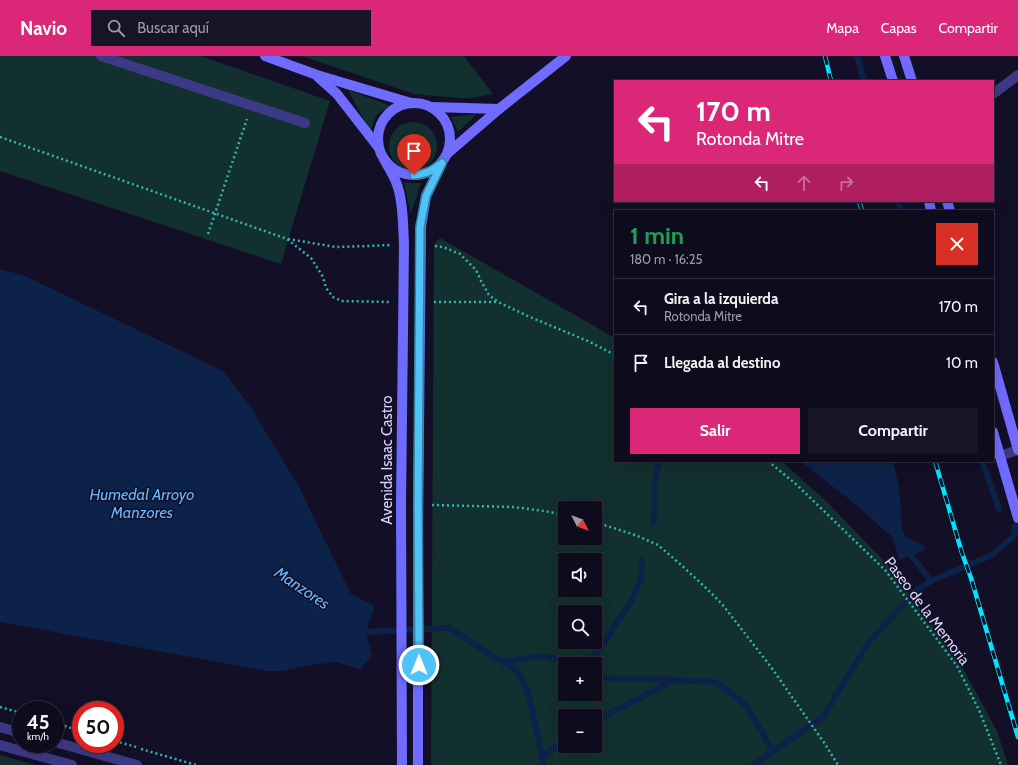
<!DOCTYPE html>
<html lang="es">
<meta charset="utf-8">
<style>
:root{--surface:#0e0b1c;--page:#171425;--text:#f1f3f6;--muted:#9b9ba3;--line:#2e2b3b;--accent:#db2777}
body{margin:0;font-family:Cabin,sans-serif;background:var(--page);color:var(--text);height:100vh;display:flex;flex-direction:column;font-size:15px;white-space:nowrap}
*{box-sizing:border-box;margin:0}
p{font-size:13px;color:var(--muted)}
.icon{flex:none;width:22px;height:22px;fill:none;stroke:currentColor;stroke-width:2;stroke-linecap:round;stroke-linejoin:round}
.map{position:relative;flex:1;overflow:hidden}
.sheet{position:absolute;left:614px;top:154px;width:380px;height:252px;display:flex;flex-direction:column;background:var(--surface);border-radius:0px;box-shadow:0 4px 16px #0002,0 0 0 1px var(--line)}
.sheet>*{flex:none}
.hud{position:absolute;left:614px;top:24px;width:380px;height:122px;border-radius:0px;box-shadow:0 4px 16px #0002,0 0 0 1px var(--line);background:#db2777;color:#fff;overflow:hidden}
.needle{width:26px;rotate:132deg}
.fabs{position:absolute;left:558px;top:445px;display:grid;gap:8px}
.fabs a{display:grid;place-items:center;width:44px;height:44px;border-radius:0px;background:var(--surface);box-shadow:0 4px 16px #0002,0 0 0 1px var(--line);font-size:20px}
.speed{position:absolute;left:12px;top:645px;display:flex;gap:8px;font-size:20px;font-weight:700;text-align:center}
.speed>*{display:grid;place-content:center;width:52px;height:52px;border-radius:50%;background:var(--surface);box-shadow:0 4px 16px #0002,0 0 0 1px var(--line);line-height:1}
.speed small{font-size:10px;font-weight:400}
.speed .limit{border:6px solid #d22;background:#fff;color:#111}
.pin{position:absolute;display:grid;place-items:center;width:34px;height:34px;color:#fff;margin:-41px -17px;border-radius:50% 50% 50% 0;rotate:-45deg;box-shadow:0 0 4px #0007}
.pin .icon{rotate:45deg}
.me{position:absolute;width:44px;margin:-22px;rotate:0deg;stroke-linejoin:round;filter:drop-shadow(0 0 3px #0008)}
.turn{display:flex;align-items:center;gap:14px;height:84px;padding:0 16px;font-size:18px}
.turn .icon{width:52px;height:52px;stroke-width:2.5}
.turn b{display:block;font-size:28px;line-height:34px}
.lanes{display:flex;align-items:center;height:38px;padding:0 16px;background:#0003;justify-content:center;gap:20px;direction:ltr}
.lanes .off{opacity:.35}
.round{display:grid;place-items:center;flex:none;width:42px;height:42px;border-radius:0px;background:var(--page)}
.summary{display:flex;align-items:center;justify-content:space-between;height:68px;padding:0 16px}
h1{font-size:24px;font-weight:700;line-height:30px;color:#1e9e55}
.action{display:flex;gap:8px;margin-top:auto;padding:8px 16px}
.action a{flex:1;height:46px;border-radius:0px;background:var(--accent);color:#fff;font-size:16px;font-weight:700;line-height:46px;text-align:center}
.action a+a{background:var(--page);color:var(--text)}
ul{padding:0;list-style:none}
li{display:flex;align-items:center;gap:12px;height:56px;padding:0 16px;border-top:1px solid var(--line)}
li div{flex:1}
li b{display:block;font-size:15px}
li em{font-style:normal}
header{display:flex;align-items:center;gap:24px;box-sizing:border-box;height:56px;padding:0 20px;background:var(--accent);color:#fff}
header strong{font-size:19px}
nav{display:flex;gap:22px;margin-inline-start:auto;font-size:14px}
.search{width:280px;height:36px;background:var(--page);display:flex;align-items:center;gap:10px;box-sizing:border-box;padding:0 14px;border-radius:0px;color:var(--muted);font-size:15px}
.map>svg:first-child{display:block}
</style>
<header>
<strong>Navio</strong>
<div class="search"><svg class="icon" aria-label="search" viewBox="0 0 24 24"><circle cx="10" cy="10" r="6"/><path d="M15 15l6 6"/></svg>Buscar aquí</div>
<nav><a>Mapa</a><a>Capas</a><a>Compartir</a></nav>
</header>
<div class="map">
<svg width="1018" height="709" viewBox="0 0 1018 709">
<rect width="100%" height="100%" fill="#130f26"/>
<g fill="#12302f" fill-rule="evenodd">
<polygon points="0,0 201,0 330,45 281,208 0,115"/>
<polygon points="302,0 464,0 493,38 472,42 458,42 414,38"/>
<polygon points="348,34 391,50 377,58 370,75"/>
<polygon points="477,58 458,76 451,61"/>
<circle cx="413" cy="90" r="24"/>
<polygon points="404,127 421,127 411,157"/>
<path d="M440 182 615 282V405H781L823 442 888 509 959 605 997 675 1008 709H431L434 188ZM565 452H595V482H565ZM565 504H595V534H565ZM565 556H595V586H565ZM565 608H595V638H565ZM565 660H595V690H565Z"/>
<polygon points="0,699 35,709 0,709"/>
</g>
<g fill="#0c2248">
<polygon points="0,213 25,220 223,315 250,350 299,431 351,538 375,550 366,576 372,600 360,613 336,606 305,610 283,615 267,615 0,566"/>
<path d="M800 405H893C896 417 899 430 900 442 902 452 899 471 905 479 908 484 919 486 924 489L925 494 899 504 893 482 854 447Z"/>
</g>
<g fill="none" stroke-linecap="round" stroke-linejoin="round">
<g stroke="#0c2248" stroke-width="6">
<polyline points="857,0 864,25"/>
<polyline points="898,145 901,155"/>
<polyline points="982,405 999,453"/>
<polyline points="653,465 655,453 655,424 659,405"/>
<polyline points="907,492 911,499 931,525"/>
<polyline points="361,572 366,576 449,572 517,615 528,635 544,709"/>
<polyline points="503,606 539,600 563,604 575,608"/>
<polyline points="588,608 605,586 618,564 631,546 641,523 642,504"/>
<polyline points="595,620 606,622 673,624"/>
<polyline points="595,665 674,624 715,626 745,648 773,695 823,661 868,587 917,534 931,525 992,499 1014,480 1015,470"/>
<polyline points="542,700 565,685"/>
<polyline points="754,709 773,695"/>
</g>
<g stroke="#2fb8b0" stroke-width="2.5" stroke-dasharray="2 3" stroke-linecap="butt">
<polyline points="0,81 287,183 311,202 323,221 326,232 333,241 342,245 389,246"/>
<polyline points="208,178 247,63"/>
<polyline points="288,183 336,191 369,190 390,189"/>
<polyline points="435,190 443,191 460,198 476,214 482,227 489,239 498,246 530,261 590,286 615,299"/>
<polyline points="434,246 498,246"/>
<polyline points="768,405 797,429 885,514 957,610 979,654 1001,709"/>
<polyline points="432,449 514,451 544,455 565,459"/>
<polyline points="595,466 635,479 658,489 679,507 705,531 722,548 771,611 825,688 838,709"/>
<polyline points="0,651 21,657"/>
<polyline points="55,667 81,675"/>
<polyline points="115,685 136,691"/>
<polyline points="141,693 196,709"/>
</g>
<g stroke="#3d3a85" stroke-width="10">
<polyline points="101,0 305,67"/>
<polyline points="993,38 1018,19"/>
<polyline points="1000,400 1018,394"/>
<polyline points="0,671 21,677"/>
<polyline points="55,686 137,709"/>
<polyline points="0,689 72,709"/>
</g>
<g stroke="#6f6bff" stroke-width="10">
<polyline points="265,0 317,19 411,47"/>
<polyline points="885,0 893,25"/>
<polyline points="904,0 912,25"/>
<polyline points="318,21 337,38 379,92"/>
<circle cx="414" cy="83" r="36"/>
<polyline points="431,51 499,53"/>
<polyline points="448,97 499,53 566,0"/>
<path d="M384 103C388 111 393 118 396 126 403 142 403 170 404 188L401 448 402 709"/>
<polyline points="929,145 931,155"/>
<polyline points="947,145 950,155"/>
<polyline points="993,306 1018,394"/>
<polyline points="993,376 1018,462"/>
<polyline points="418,709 418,474 421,171 426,140 442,107"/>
</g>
<defs>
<g id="rail">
<polyline points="825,0 831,25"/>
<polyline points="859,145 862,155"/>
<polyline points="935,405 962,497 971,522 1018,681"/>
</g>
</defs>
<use href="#rail" stroke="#00e5ff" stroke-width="4.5"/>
<use href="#rail" stroke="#130f26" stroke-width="3" stroke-dasharray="9" stroke-linecap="butt"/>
</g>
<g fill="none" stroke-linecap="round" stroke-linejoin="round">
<defs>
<path id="route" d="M414 119C426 118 432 115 442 107L426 140 420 171 418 449 419 609"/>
</defs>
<use href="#route" stroke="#337fa1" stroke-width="10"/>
<use href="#route" stroke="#4fc3f7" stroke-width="7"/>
</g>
<g text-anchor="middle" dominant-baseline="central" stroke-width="3" stroke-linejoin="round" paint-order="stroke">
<g font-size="15" fill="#d9d4ff" stroke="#130f26">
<text transform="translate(387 404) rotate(-90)">Avenida Isaac Castro</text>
<text transform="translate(927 555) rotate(53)">Paseo de la Memoria</text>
</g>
<g font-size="16" font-style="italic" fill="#62b6ff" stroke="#130f26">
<text x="142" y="438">Humedal Arroyo<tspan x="142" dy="18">Manzores</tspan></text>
<text transform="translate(302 532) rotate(34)">Manzores</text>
</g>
</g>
</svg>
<div class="fabs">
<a><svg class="needle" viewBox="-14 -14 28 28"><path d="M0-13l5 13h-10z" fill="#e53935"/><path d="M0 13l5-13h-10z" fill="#9b9ba3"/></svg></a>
<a><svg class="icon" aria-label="sound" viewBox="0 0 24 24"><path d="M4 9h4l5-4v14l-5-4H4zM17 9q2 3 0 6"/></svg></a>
<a><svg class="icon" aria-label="search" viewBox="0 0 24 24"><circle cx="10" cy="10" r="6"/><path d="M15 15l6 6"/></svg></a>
<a>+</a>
<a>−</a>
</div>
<div class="speed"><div>45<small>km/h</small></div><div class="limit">50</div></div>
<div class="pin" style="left:414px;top:119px;background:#d93025"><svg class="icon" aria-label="arrive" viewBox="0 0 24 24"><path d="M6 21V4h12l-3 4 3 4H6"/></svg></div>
<svg class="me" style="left:419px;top:609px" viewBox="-20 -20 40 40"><circle r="17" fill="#4fc3f7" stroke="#fff" stroke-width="3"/><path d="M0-11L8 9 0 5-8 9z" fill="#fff"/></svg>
<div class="hud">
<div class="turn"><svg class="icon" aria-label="left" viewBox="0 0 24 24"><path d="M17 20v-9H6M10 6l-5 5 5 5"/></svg><div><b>170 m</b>Rotonda Mitre</div></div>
<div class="lanes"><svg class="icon" aria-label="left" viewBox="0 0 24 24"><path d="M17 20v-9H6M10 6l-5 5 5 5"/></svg><svg class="icon off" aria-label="ahead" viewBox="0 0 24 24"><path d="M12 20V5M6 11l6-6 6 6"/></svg><svg class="icon off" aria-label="right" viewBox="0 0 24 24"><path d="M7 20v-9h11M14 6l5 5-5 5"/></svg></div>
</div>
<section class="sheet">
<div class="summary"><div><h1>1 min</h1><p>180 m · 16:25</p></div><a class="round" style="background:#d93025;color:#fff"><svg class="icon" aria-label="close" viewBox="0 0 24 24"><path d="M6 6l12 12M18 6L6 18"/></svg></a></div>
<ul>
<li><svg class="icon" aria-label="left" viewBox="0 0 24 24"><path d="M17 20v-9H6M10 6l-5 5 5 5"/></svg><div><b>Gira a la izquierda</b><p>Rotonda Mitre</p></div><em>170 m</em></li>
<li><svg class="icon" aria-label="arrive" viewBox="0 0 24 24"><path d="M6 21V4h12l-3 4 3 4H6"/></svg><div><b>Llegada al destino</b></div><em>10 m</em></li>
</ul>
<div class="action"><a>Salir</a><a>Compartir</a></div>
</section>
</div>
